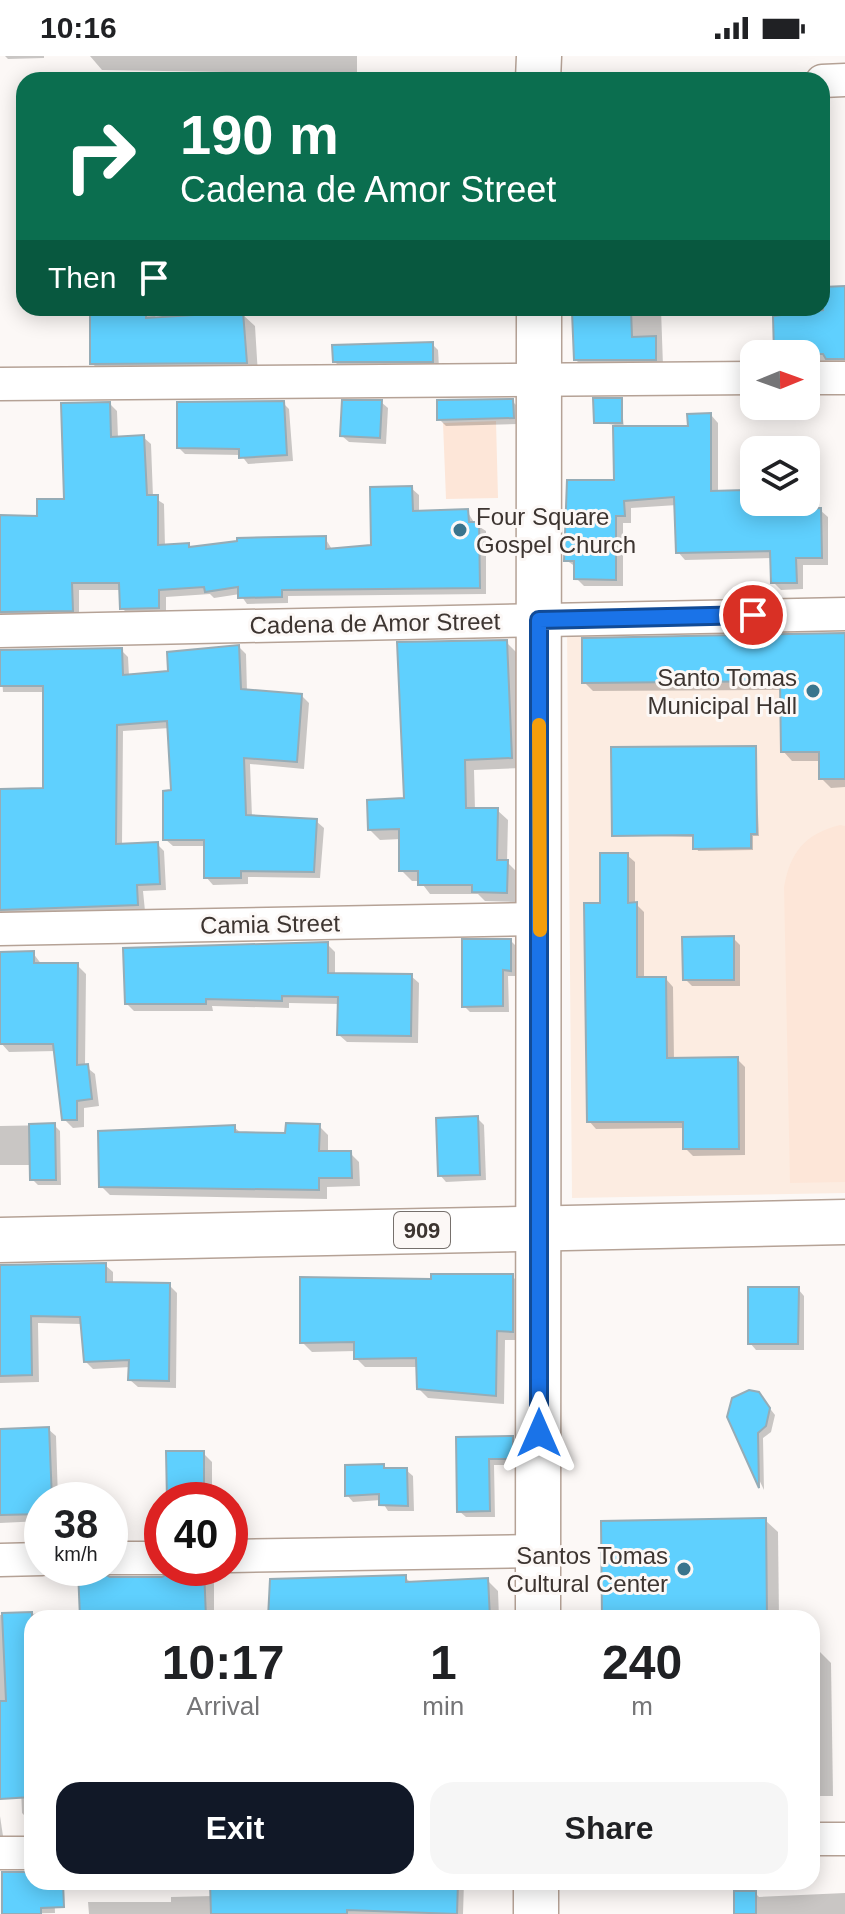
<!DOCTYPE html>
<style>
:root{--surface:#fff;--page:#f6f6f6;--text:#202124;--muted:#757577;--accent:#111827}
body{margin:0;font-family:Helvetica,sans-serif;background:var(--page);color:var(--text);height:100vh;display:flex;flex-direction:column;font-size:30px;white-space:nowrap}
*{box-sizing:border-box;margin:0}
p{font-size:26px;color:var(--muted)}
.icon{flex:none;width:44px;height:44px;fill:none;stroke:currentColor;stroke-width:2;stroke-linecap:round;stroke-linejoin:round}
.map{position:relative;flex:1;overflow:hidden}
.sheet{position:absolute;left:24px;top:1554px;width:796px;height:280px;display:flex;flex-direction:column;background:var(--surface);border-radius:24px;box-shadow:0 4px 20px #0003}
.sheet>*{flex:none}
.top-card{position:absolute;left:16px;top:16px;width:814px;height:244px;border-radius:24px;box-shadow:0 4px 20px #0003;background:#0b6e4f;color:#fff;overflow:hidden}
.needle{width:52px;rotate:89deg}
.fabs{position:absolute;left:740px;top:284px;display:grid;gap:16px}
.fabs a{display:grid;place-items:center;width:80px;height:80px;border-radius:16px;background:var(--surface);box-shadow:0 4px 20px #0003;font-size:40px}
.speed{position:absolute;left:24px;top:1426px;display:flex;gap:16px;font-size:40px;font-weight:700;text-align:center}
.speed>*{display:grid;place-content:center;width:104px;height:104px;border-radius:50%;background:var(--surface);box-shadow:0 4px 20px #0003;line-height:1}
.speed small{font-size:20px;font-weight:400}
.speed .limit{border:12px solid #d22;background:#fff;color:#111}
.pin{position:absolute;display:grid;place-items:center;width:68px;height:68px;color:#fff;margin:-34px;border:4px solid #fff;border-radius:50%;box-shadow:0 2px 8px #0007}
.me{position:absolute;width:88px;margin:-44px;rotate:0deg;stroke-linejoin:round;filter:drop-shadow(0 0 6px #0008)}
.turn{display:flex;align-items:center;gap:28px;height:168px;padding:0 32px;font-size:36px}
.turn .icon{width:104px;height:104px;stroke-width:2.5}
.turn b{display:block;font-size:56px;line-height:68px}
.then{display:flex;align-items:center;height:76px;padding:0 32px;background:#0003;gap:16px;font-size:30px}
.eta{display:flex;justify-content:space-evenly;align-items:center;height:136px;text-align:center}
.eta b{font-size:48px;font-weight:700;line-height:56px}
.action{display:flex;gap:16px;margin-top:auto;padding:16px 32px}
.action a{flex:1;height:92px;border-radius:24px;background:var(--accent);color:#fff;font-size:32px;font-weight:700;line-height:92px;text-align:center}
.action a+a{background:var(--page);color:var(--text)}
.status{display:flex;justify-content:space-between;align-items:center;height:56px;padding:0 40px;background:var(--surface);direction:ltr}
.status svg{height:22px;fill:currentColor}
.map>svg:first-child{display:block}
</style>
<div class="status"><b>10:16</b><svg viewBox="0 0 49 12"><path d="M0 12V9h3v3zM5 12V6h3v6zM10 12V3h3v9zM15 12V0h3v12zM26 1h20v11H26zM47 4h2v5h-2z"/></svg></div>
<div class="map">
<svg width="845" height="1858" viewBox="0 0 845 1858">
<rect width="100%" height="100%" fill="#fcf8f6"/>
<polygon fill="#fcece1" points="845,569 845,1137 572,1142 567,571"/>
<g fill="#fde6d8">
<polygon points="496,365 498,442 446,443 443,367"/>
<path d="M840 769 845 770V1126L790 1127 784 831C790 796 805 778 840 769Z"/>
</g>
<g fill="#0003">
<polygon points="5,0 44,0 44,2 8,3"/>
<polygon points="90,0 357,0 357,24 292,24 292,17 102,14"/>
<polygon points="845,232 845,308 806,312 806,298 776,298 826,255"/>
<polygon points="92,252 150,252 157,263 242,258 255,270 258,319 104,320 92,307"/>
<polygon points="576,252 699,252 661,253 663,310 583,311 576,304"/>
<polygon points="432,288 438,294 439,311 341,312 335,306"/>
<polygon points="621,344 624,372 690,372 711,359 718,367 718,436 744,436 751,443 752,455 820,454 828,461 828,509 803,509 803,533 781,534 773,526 773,502 685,504 678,496 677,449 631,452 631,467 623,467 623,530 584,530 576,522 576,511 566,504 616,426 615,369 596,366"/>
<polygon points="512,345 519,352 519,368 446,370 439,363"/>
<polygon points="381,346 388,352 386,388 349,386 342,380"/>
<polygon points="283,347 289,353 293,405 248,408 241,399 185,398 179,392"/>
<polygon points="110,348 117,355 118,382 143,381 151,388 153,441 164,448 165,491 188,489 191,492 325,482 333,495 373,491 411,432 419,439 419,457 467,455 475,468 486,475 486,538 288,540 288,547 247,548 240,538 214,542 210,538 166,541 166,559 129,559 122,552 121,534 79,534 79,561 0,563 0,461 39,462 66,445"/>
<polygon points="845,579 845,731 831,732 821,722 821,705 792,705 783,695 782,634 593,635 584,626"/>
<polygon points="506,586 516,596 521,712 474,714 475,754 497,754 508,764 507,806 517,816 517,846 485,845 478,838 430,838 420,825 412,825 401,814 401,783 380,784 370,774 406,744"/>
<polygon points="239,591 246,598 247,636 302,640 309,647 304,713 250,708 252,761 316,765 324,772 320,822 248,821 248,828 213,829 206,821 206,790 173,790 165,783 173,736 170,672 123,675 122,790 157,788 164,795 166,834 143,835 145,855 0,858 0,735 45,734 45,636 3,636 0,594 121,594 128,601 129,620 170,617"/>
<polygon points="755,692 759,780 753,780 753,794 698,795 695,781 614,779"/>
<polygon points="627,799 635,806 635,847 644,856 644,923 666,923 673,931 674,1004 737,1003 745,1011 745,1099 693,1100 685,1092 685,1072 596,1073 589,1065 602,849"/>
<polygon points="733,882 740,889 740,930 692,930 685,923"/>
<polygon points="511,885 517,891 516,920 508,920 509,956 470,956 464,950"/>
<polygon points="327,888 335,896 335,919 411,920 419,927 418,987 347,986 339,979 340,948 289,947 289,952 212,950 213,955 134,955 127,948"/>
<polygon points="33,897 42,909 77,909 86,918 85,1010 95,1018 99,1050 84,1052 84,1071 73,1072 64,1063 56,995 9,996 1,987"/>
<polygon points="477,1062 484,1069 486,1124 446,1126 440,1119"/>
<polygon points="54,1069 60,1075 61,1129 38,1129 32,1123 31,1109 0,1109 0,1070"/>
<polygon points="319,1070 328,1079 328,1097 350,1097 359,1106 360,1130 327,1131 327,1143 110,1139 101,1130 234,1071 242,1078 287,1079"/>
<polygon points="105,1209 113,1216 113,1229 169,1229 177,1237 176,1332 138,1331 130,1324 131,1311 93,1313 85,1305 82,1268 38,1267 39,1326 0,1327 0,1211"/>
<polygon points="512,1220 522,1230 522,1284 505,1284 504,1348 428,1342 419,1333 418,1311 365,1311 356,1302 356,1295 312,1296 302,1286 433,1225"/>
<polygon points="798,1233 804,1240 804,1294 756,1294 750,1287"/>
<polygon points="741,1338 764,1345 775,1359 771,1376 763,1382 764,1434 729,1361 729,1352"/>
<polygon points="48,1373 56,1380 58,1444 42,1444 42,1465 0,1467 0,1375"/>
<polygon points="512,1382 519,1389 519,1409 494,1409 495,1461 466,1461 459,1455 458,1383"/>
<polygon points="203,1397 212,1406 212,1444 169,1444"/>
<polygon points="406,1414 413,1420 414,1455 388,1455 381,1444 353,1446 347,1439"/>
<polygon points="765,1464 778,1476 779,1562 604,1562"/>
<polygon points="180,1512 214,1512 214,1562 32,1562 31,1766 22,1757 19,1680 0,1680 0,1559 82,1556 110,1523 163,1523"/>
<polygon points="405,1521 411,1527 487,1524 498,1535 499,1562 270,1562"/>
<polygon points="818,1594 831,1607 833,1740 812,1740 812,1595"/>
<polygon points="0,1760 3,1780 0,1781"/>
<polygon points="32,1821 32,1826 54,1827 55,1857 4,1858"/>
<polygon points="236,1826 464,1826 463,1858 89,1858 88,1846 171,1846 171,1841 213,1840"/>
<polygon points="755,1837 759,1841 845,1837 845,1858 724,1858 736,1858"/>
</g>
<g fill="#5fd0fe" stroke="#96acb6" stroke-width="2">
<polygon points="845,230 845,303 826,303 823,298 774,298 773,260 823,254 823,231"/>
<polygon points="90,252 146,252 146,262 243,256 247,307 90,308"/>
<polygon points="631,254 632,281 656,280 656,304 574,304 572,256"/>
<polygon points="433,286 433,306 333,306 332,289"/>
<polygon points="593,342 622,342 622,367 594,367"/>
<polygon points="513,343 514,362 437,364 437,344"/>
<polygon points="342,344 382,344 380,382 340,380"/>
<polygon points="284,345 287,399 239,402 239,393 177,392 177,346"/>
<polygon points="110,346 111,381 144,379 147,439 158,439 158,489 189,487 189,491 237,485 237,482 326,480 326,493 371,489 370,431 412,430 413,455 468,453 469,466 479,466 480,532 282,534 282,541 238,542 238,531 205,536 204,531 159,534 159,552 120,553 119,527 72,527 73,555 0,556 0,459 37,460 37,443 64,443 61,347"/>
<polygon points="711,357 711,435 745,434 745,453 821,452 822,502 796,502 797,527 771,527 770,495 676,497 674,441 624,445 625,460 616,460 616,524 574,523 574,505 564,505 567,424 614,424 613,370 688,370 687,358"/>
<polygon points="845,577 845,723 819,723 819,696 781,696 780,625 582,627 582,582"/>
<polygon points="507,584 512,702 465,704 466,752 498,752 497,804 508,804 507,837 472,836 472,829 418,829 418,815 399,815 399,773 368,774 367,744 404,742 397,586"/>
<polygon points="239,589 241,633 302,638 297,706 244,702 246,759 317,763 314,816 241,815 241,822 204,822 204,784 163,784 163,735 171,734 167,665 117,669 116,788 158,786 160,828 137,829 138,849 0,854 0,733 43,732 43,630 0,630 0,594 122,592 123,619 168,615 167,596"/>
<polygon points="756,690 757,778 751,778 751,792 693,793 693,779 612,780 611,691"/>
<polygon points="600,797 628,797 628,847 637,846 637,921 666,921 667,1002 738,1001 739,1093 683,1093 683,1066 587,1066 584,847 600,847"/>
<polygon points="734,880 734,924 683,924 682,881"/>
<polygon points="462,883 511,883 511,915 503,914 503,950 462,951"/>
<polygon points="328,886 328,917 412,918 411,980 337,979 338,941 282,940 282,945 206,943 206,948 125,948 123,892"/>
<polygon points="34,895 34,907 78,907 77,1009 88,1008 92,1043 77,1045 77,1064 62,1064 53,988 0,988 0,896"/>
<polygon points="478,1060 480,1119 438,1120 436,1062"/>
<polygon points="55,1067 56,1124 30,1124 29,1068"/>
<polygon points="286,1067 320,1068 319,1095 351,1095 352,1122 319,1122 319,1134 99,1131 98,1075 235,1069 235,1076 285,1077"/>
<polygon points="106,1207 106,1226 170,1227 169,1325 128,1324 129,1304 84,1306 80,1261 31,1260 32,1319 0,1320 0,1209"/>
<polygon points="431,1218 513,1218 513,1276 497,1275 496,1340 417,1333 416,1302 354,1303 354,1286 300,1287 300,1221 431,1223"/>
<polygon points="748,1231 799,1231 798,1288 748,1288"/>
<polygon points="749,1334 759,1336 770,1352 766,1370 758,1377 759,1432 727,1361 732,1342"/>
<polygon points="49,1371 52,1444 42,1444 42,1458 0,1459 0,1373"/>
<polygon points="513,1380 513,1403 489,1403 490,1455 457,1456 456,1381"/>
<polygon points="166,1395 204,1395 204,1444 167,1444"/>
<polygon points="384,1408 384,1412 407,1412 408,1450 379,1449 379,1438 345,1440 345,1409"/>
<polygon points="766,1462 767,1562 602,1562 601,1465"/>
<polygon points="178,1512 204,1512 206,1562 80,1562 78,1514 95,1513 110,1521 162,1521"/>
<polygon points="406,1519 406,1526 488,1522 490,1562 268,1562 270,1523"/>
<polygon points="32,1556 32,1741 0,1743 0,1645 6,1645 2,1557"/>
<polygon points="2,1816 32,1816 32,1826 63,1826 64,1851 41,1852 41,1858 2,1858"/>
<polygon points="210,1826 458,1826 457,1858 347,1854 347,1858 211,1858"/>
<rect x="734" y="1835" width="22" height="23"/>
</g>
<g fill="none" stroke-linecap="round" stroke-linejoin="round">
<defs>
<g id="street">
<polyline points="822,25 845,24"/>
<polyline points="806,322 845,322"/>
<polyline points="0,328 754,322"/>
<polyline points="0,575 845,558"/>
<polyline points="0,873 540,863"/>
<polyline points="230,1500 538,1495"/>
<polyline points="110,1502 162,1502"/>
<polyline points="0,1504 42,1503"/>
<polyline points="812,1783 845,1783"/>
<polyline points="0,1797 32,1797"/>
</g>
<g id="secondary">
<polyline points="538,24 539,0"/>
<polyline points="538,1562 539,252"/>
<polyline points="536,1858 536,1826"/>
</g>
<polyline id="primary" points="0,1184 845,1166"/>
</defs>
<use href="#street" stroke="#b5a296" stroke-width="35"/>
<use href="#secondary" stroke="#b5a296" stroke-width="47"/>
<use href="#primary" stroke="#b5a296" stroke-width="47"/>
<use href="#street" stroke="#fff" stroke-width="32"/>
<use href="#secondary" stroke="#fff" stroke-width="44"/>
<use href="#primary" stroke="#fff" stroke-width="44"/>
</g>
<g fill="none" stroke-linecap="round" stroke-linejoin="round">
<defs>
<polyline id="route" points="539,1377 539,564 753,559"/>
</defs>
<use href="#route" stroke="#114b97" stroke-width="20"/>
<use href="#route" stroke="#1a73e8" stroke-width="14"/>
<polyline stroke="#f59e0b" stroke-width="14" points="539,669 540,874"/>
</g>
<g fill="#39748c" stroke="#fcf8f6" stroke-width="3">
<circle cx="460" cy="474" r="8"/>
<circle cx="813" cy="635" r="8"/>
<circle cx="684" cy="1513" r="8"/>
</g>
<g text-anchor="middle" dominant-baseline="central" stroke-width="6" stroke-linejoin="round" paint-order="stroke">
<rect fill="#fcf8f6" stroke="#76706c" stroke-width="2" x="394" y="1156" width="56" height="36" rx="6"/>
<g font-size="22" font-weight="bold" fill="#3d3531">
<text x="422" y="1174">909</text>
</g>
<g font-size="24" fill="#3d3531" stroke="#fcf8f6" text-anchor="end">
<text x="476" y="460" text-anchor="start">Four Square<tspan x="476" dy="28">Gospel Church</tspan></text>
<text x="797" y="621">Santo Tomas<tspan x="797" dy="28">Municipal Hall</tspan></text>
<text x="668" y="1499">Santos Tomas<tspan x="668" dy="28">Cultural Center</tspan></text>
</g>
<g font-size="24" fill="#3d3531" stroke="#fcf8f6">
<text transform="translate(375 567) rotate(-1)">Cadena de Amor Street</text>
<text transform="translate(270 868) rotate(-1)">Camia Street</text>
</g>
</g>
</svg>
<div class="fabs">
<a><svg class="needle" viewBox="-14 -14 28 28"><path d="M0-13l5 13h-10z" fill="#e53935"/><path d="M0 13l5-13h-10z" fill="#757577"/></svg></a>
<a><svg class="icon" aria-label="layers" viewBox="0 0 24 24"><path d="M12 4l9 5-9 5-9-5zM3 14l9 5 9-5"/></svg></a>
</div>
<div class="speed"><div>38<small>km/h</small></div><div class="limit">40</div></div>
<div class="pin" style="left:753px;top:559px;background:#d93025"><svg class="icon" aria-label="arrive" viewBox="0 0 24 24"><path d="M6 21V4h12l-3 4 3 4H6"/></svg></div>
<svg class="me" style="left:539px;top:1377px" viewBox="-20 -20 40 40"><path d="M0-17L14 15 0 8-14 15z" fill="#1a73e8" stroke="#fff" stroke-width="4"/></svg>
<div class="top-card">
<div class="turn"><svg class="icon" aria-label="right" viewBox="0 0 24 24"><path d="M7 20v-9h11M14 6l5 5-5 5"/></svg><div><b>190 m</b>Cadena de Amor Street</div></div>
<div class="then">Then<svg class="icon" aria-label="arrive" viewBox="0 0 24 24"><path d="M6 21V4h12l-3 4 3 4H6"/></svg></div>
</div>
<section class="sheet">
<div class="eta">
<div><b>10:17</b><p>Arrival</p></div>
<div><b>1</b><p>min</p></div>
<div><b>240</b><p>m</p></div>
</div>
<div class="action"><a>Exit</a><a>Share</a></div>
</section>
</div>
